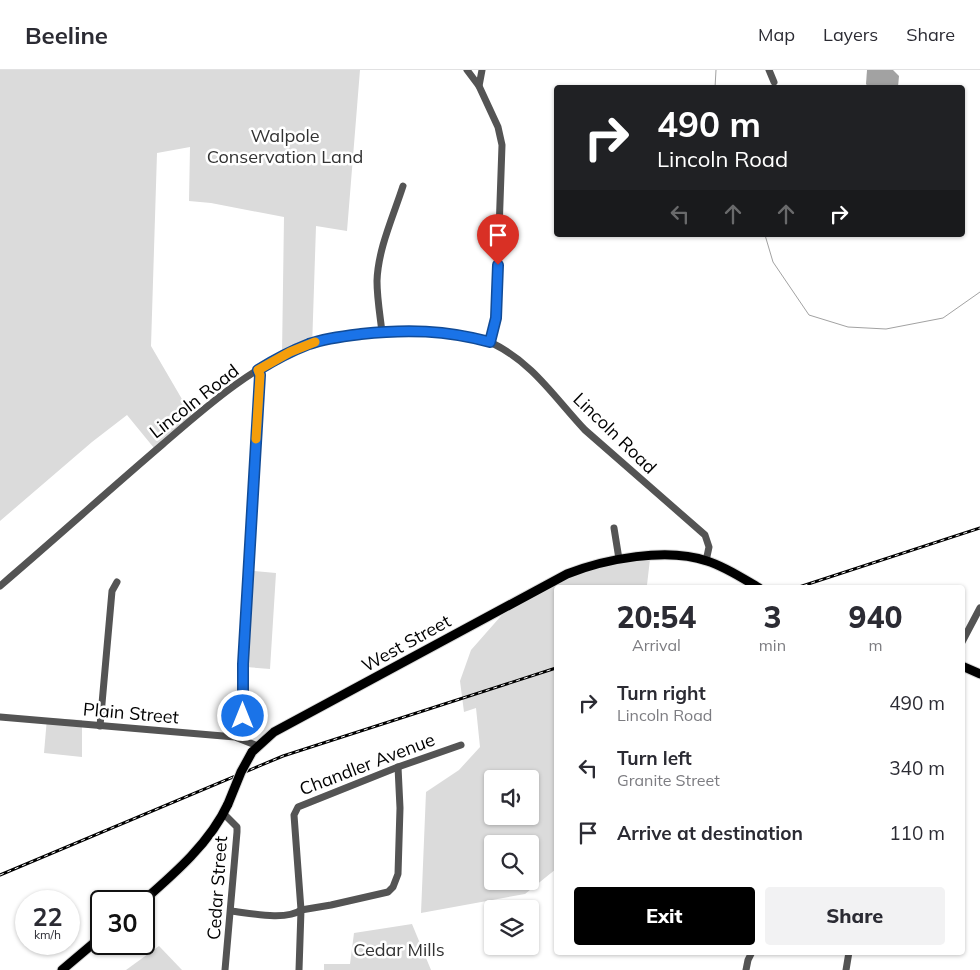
<!DOCTYPE html>
<style>
:root{--surface:#fff;--page:#f2f2f3;--text:#2b2b33;--muted:#7c7c81;--line:#e1e1e2;--accent:#000}
body{margin:0;font-family:Mulish,sans-serif;background:var(--page);color:var(--text);height:100vh;display:flex;flex-direction:column;font-size:19px;white-space:nowrap}
*{box-sizing:border-box;margin:0}
p{font-size:16px;color:var(--muted)}
.icon{flex:none;width:28px;height:28px;fill:none;stroke:currentColor;stroke-width:2;stroke-linecap:round;stroke-linejoin:round}
.map{position:relative;flex:1;overflow:hidden}
.details{position:absolute;left:554px;top:515px;width:411px;height:370px;display:flex;flex-direction:column;background:var(--surface);border-radius:5px;box-shadow:0 1px 4px #0004}
.details>*{flex:none}
.banner{position:absolute;left:554px;top:15px;width:411px;height:152px;border-radius:5px;box-shadow:0 1px 4px #0004;background:#202124;color:#fff;overflow:hidden}
.fabs{position:absolute;left:484px;top:700px;display:grid;gap:10px}
.fabs a{display:grid;place-items:center;width:55px;height:55px;border-radius:5px;background:var(--surface);box-shadow:0 1px 4px #0004;font-size:25px}
.speed{position:absolute;left:15px;top:820px;display:flex;gap:10px;font-size:25px;font-weight:700;text-align:center}
.speed>*{display:grid;place-content:center;width:65px;height:65px;border-radius:50%;background:var(--surface);box-shadow:0 1px 4px #0004;line-height:1}
.speed small{font-size:12px;font-weight:400}
.speed .limit{border:2px solid #111;border-radius:8px;background:#fff;color:#111}
.pin{position:absolute;display:grid;place-items:center;width:42px;height:42px;color:#fff;margin:-51px -21px;border-radius:50% 50% 50% 0;rotate:-45deg;box-shadow:0 0 5px #0007}
.pin .icon{rotate:45deg}
.me{position:absolute;width:55px;margin:-28px;rotate:0deg;stroke-linejoin:round;filter:drop-shadow(0 0 4px #0008)}
.turn{display:flex;align-items:center;gap:18px;height:105px;padding:0 20px;font-size:22px}
.turn .icon{width:65px;height:65px;stroke-width:2.5}
.turn b{display:block;font-size:35px;line-height:42px}
.lanes{display:flex;align-items:center;height:48px;padding:0 20px;background:#0003;justify-content:center;gap:25px;direction:ltr}
.lanes .off{opacity:.35}
.eta{display:flex;justify-content:space-evenly;align-items:center;height:85px;text-align:center}
.eta b{font-size:30px;font-weight:800;line-height:35px}
.primary-button{display:flex;gap:10px;margin-top:auto;padding:10px 20px}
.primary-button a{flex:1;height:58px;border-radius:5px;background:var(--accent);color:#fff;font-size:20px;font-weight:800;line-height:58px;text-align:center}
.primary-button a+a{background:var(--page);color:var(--text)}
ul{padding:0;list-style:none}
li{display:flex;align-items:center;gap:15px;height:65px;padding:0 20px}
li div{flex:1}
li b{display:block;font-size:19px}
li em{font-style:normal}
header{display:flex;align-items:center;gap:30px;box-sizing:border-box;height:70px;padding:0 25px;background:var(--surface);border-bottom:1px solid var(--line)}
header strong{font-size:24px}
nav{display:flex;gap:28px;margin-inline-start:auto;font-size:18px}
.map>svg:first-child{display:block}
</style>
<header>
<strong>Beeline</strong>
<nav><a>Map</a><a>Layers</a><a>Share</a></nav>
</header>
<div class="map">
<svg width="980" height="900" viewBox="0 0 980 900">
<rect width="100%" height="100%" fill="#fff"/>
<g fill="#dbdbdb" fill-rule="evenodd">
<polygon points="0,0 360,0 347,161 316,156 312,278 282,285 284,147 211,133 189,131 190,77 157,83 151,276 193,348 154,378 127,345 92,372 0,451"/>
<path d="M650 489 647 515 650 517 556 518V799L525 824 421 843 426 722 459 700 480 677 476 638 464 642 460 611 471 580 516 529 599 495ZM492 709H530V746H492ZM492 774H530V811H492Z"/>
<polygon points="253,501 276,503 270,599 246,597"/>
<polygon points="47,648 82,650 82,687 44,683"/>
<polygon points="412,854 431,900 324,900 324,894 350,894 354,863"/>
<polygon points="159,876 182,900 126,900"/>
</g>
<polygon fill="#a2a2a2" points="867,0 893,0 899,6 898,17 868,17 866,14"/>
<g fill="none" stroke-linecap="round" stroke-linejoin="round">
<g stroke="#a2a2a2" stroke-width="1">
<polyline points="715,18 716,0"/>
<polyline points="765,165 773,192 809,245 848,257 886,259 943,248 980,222"/>
</g>
<defs>
<g id="major">
<polyline points="962,596 980,604"/>
<path d="M252 682 274 662 567 504C605 489 667 477 707 491 726 497 742 508 759 518"/>
<path d="M143 831C174 804 210 773 228 734"/>
<polyline points="62,900 101,867"/>
</g>
</defs>
<use href="#major" stroke="#dbdbdb" stroke-width="11"/>
<g stroke="#545454" stroke-width="7">
<polyline points="467,0 479,16"/>
<polyline points="482,0 479,16 498,57 502,75 496,247 490,272"/>
<polyline points="769,0 774,12"/>
<path d="M382 262C380 245 377 228 377 211 378 179 393 147 403 116"/>
<polyline points="614,458 619,489"/>
<path d="M0 516C55 469 108 421 163 374 207 336 253 295 309 274 338 263 371 262 402 261 423 260 473 264 492 273 533 293 554 327 585 360L705 465 709 477 706 491"/>
<polyline points="962,572 980,538"/>
<polyline points="0,647 235,667 258,676"/>
<polyline points="100,656 112,521 117,512"/>
<polyline points="243,669 243,594 260,305 258,300"/>
<polyline points="223,743 237,757 237,762 225,900"/>
<path d="M231 841C249 843 286 851 301 840L331 835 388 822 393 817 398 804 400 738 398 697"/>
<polyline points="299,900 301,840 294,745 298,737 398,697 461,675"/>
<polyline points="746,900 748,890 752,882"/>
<polyline points="846,900 849,882"/>
</g>
<use href="#major" stroke="#000" stroke-width="9"/>
<defs>
<g id="rail">
<polyline points="796,518 980,458"/>
<polyline points="0,805 283,686 556,598"/>
</g>
</defs>
<use href="#rail" stroke="#000" stroke-width="3"/>
<use href="#rail" stroke="#fff" stroke-width="1" stroke-dasharray="4" stroke-linecap="butt"/>
<defs>
<polyline id="major-bridge" points="228,734 241,702 252,682"/>
</defs>
<use href="#major-bridge" stroke="#dbdbdb" stroke-width="11" stroke-linecap="butt"/>
<use href="#major-bridge" stroke="#000" stroke-width="9"/>
</g>
<g fill="none" stroke-linecap="round" stroke-linejoin="round">
<defs>
<path id="route" d="M243 646V594L260 305 258 300C274 290 291 281 309 274 326 268 344 266 361 264 407 259 445 260 490 272L496 248 498 195"/>
</defs>
<use href="#route" stroke="#114b97" stroke-width="12"/>
<use href="#route" stroke="#1a73e8" stroke-width="9"/>
<polyline stroke="#f59e0b" stroke-width="9" points="256,369 260,305 258,300 290,282 315,272"/>
</g>
<g text-anchor="middle" dominant-baseline="central" stroke-width="5" stroke-linejoin="round" paint-order="stroke">
<g font-size="18" fill="#323232" stroke="#fff">
<text x="285" y="65">Walpole<tspan x="285" dy="21">Conservation Land</tspan></text>
<text x="399" y="879">Cedar Mills</text>
</g>
<g font-size="18" fill="#000" stroke="#fff">
<text transform="translate(194 331) rotate(-38)">Lincoln Road</text>
<text transform="translate(615 363) rotate(44)">Lincoln Road</text>
<text transform="translate(406 573) rotate(-29)">West Street</text>
<text transform="translate(131 643) rotate(5)">Plain Street</text>
<text transform="translate(367 694) rotate(-21)">Chandler Avenue</text>
<text transform="translate(217 818) rotate(-86)">Cedar Street</text>
</g>
</g>
</svg>
<div class="fabs">
<a><svg class="icon" aria-label="sound" viewBox="0 0 24 24"><path d="M4 9h4l5-4v14l-5-4H4zM17 9q2 3 0 6"/></svg></a>
<a><svg class="icon" aria-label="search" viewBox="0 0 24 24"><circle cx="10" cy="10" r="6"/><path d="M15 15l6 6"/></svg></a>
<a><svg class="icon" aria-label="layers" viewBox="0 0 24 24"><path d="M12 4l9 5-9 5-9-5zM3 14l9 5 9-5"/></svg></a>
</div>
<div class="speed"><div>22<small>km/h</small></div><div class="limit">30</div></div>
<div class="pin" style="left:498px;top:195px;background:#d93025"><svg class="icon" aria-label="arrive" viewBox="0 0 24 24"><path d="M6 21V4h12l-3 4 3 4H6"/></svg></div>
<svg class="me" style="left:243px;top:646px" viewBox="-20 -20 40 40"><circle r="17" fill="#1a73e8" stroke="#fff" stroke-width="3"/><path d="M0-11L8 9 0 5-8 9z" fill="#fff"/></svg>
<div class="banner">
<div class="turn"><svg class="icon" aria-label="right" viewBox="0 0 24 24"><path d="M7 20v-9h11M14 6l5 5-5 5"/></svg><div><b>490 m</b>Lincoln Road</div></div>
<div class="lanes"><svg class="icon off" aria-label="left" viewBox="0 0 24 24"><path d="M17 20v-9H6M10 6l-5 5 5 5"/></svg><svg class="icon off" aria-label="ahead" viewBox="0 0 24 24"><path d="M12 20V5M6 11l6-6 6 6"/></svg><svg class="icon off" aria-label="ahead" viewBox="0 0 24 24"><path d="M12 20V5M6 11l6-6 6 6"/></svg><svg class="icon" aria-label="right" viewBox="0 0 24 24"><path d="M7 20v-9h11M14 6l5 5-5 5"/></svg></div>
</div>
<section class="details">
<div class="eta">
<div><b>20:54</b><p>Arrival</p></div>
<div><b>3</b><p>min</p></div>
<div><b>940</b><p>m</p></div>
</div>
<ul>
<li><svg class="icon" aria-label="right" viewBox="0 0 24 24"><path d="M7 20v-9h11M14 6l5 5-5 5"/></svg><div><b>Turn right</b><p>Lincoln Road</p></div><em>490 m</em></li>
<li><svg class="icon" aria-label="left" viewBox="0 0 24 24"><path d="M17 20v-9H6M10 6l-5 5 5 5"/></svg><div><b>Turn left</b><p>Granite Street</p></div><em>340 m</em></li>
<li><svg class="icon" aria-label="arrive" viewBox="0 0 24 24"><path d="M6 21V4h12l-3 4 3 4H6"/></svg><div><b>Arrive at destination</b></div><em>110 m</em></li>
</ul>
<div class="primary-button"><a>Exit</a><a>Share</a></div>
</section>
</div>
